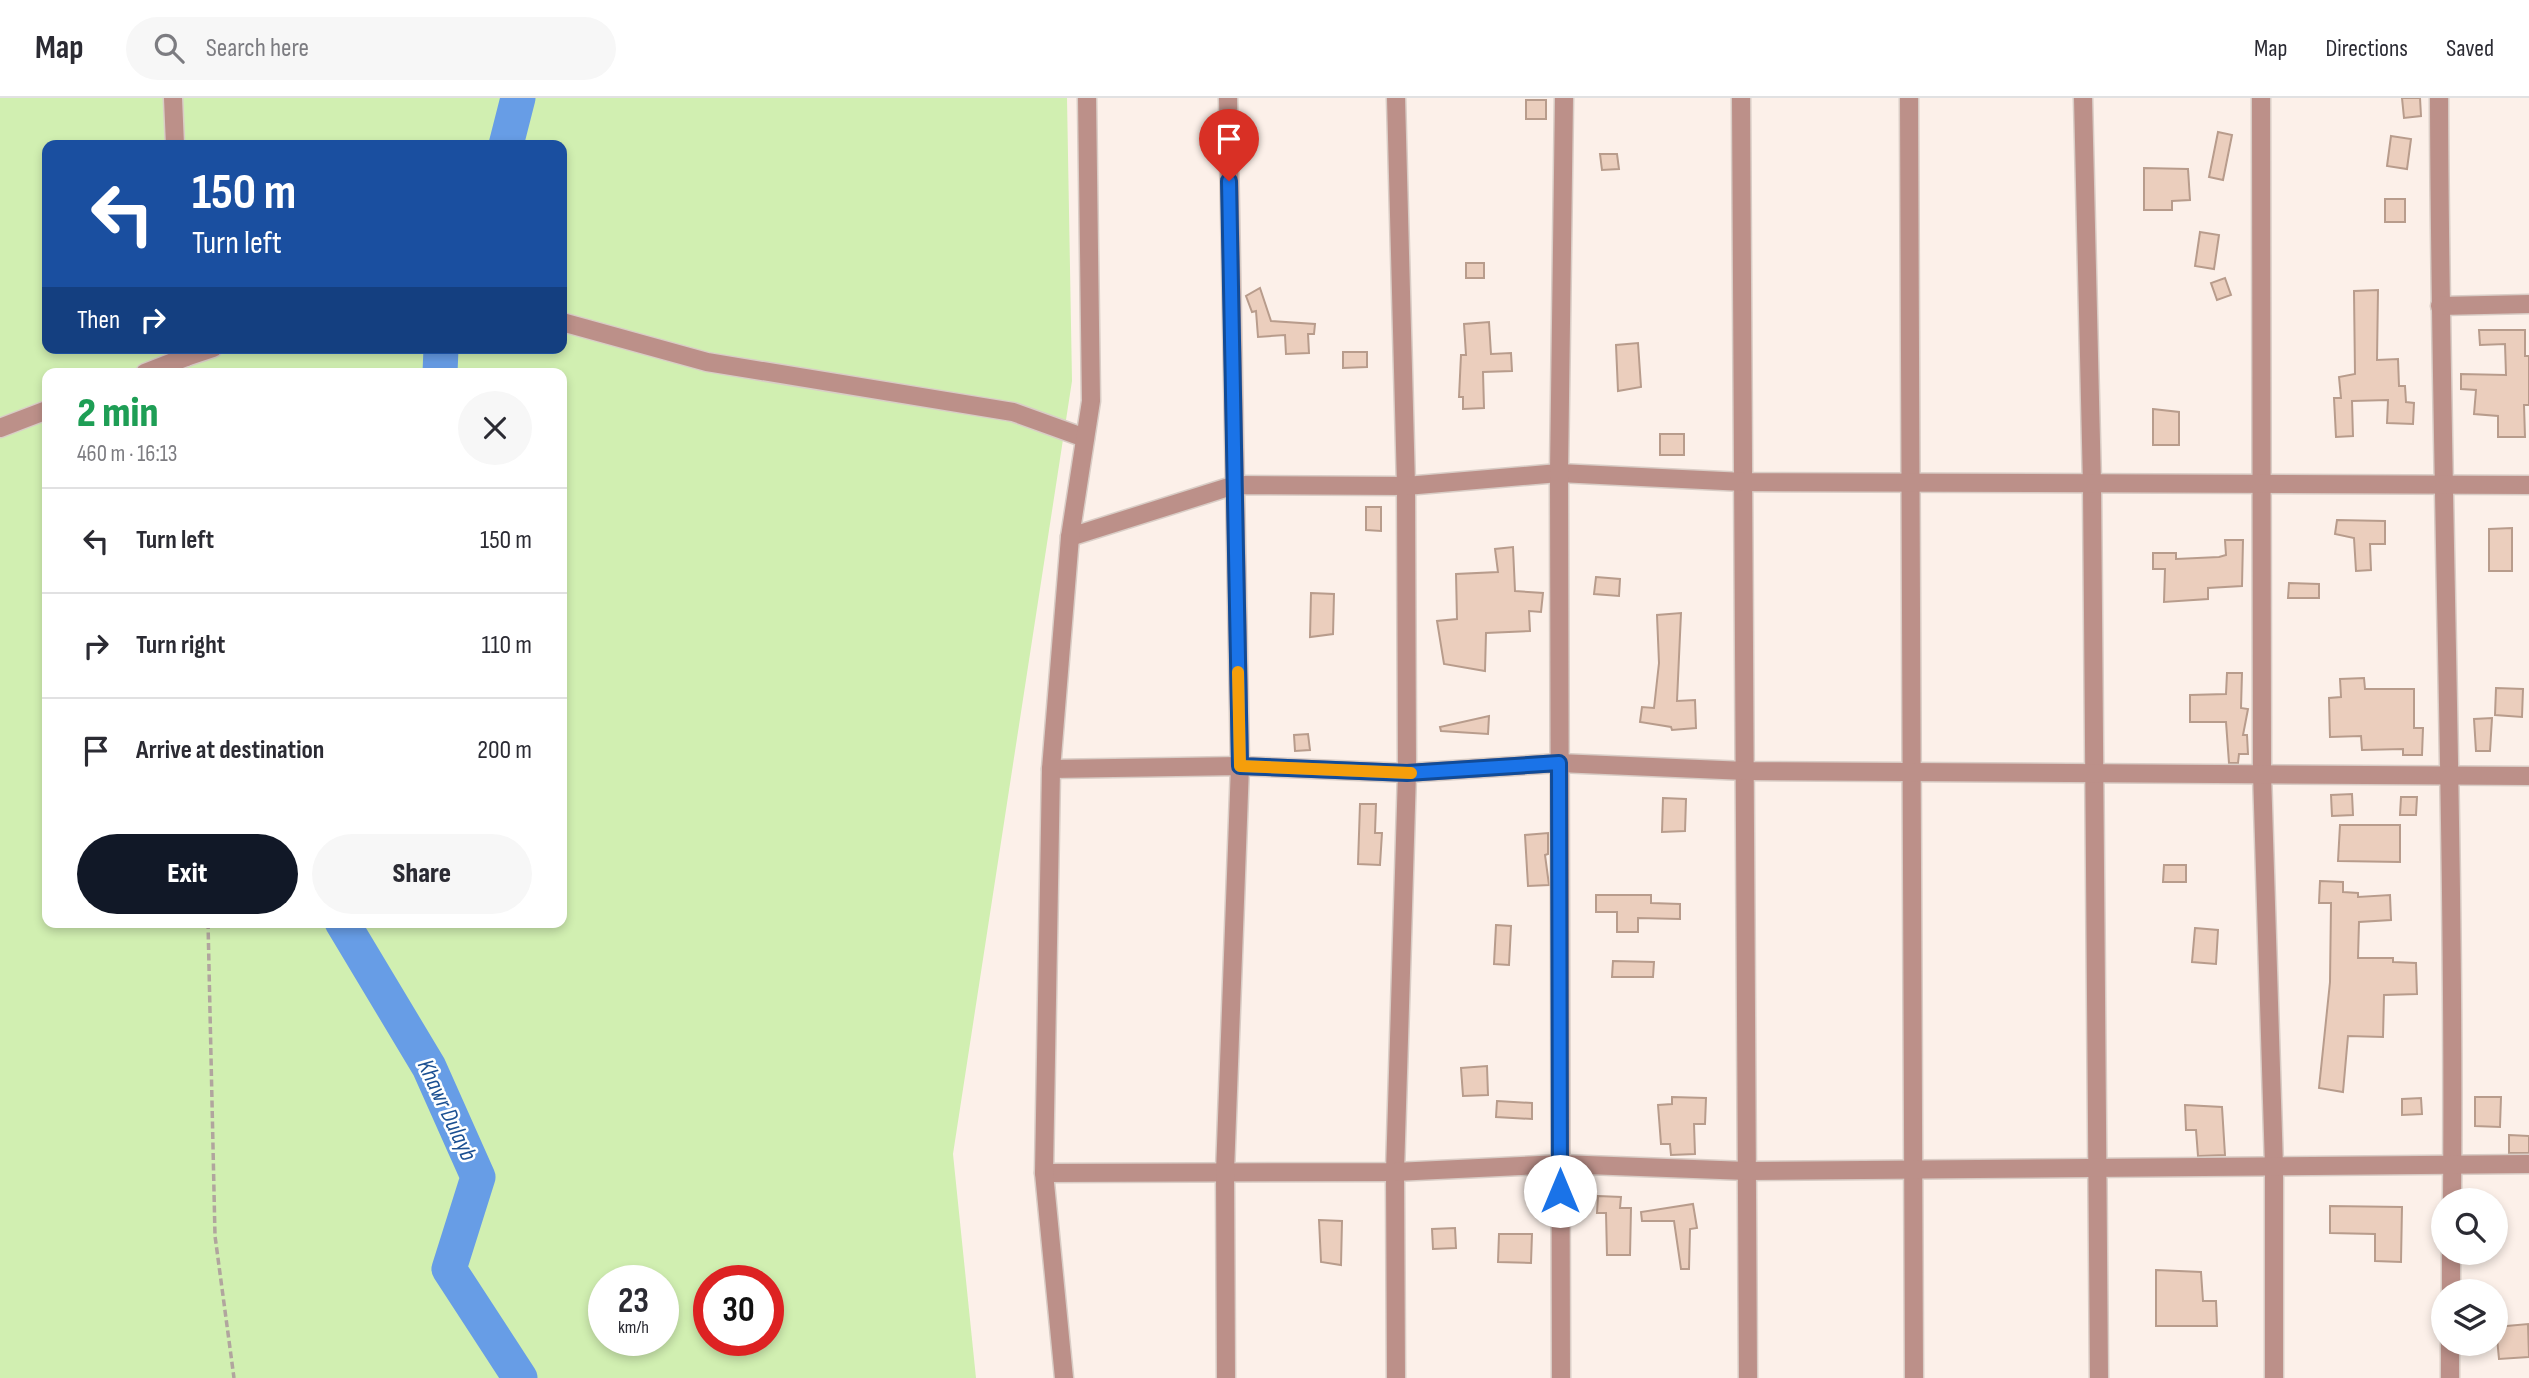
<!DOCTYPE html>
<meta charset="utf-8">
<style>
:root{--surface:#fff;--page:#f7f7f7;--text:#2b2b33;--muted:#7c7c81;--line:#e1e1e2;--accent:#111827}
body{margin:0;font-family:"Sofia Sans Condensed",sans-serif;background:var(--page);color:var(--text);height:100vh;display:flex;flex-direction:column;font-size:26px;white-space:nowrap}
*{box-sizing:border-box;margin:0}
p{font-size:23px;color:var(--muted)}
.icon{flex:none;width:38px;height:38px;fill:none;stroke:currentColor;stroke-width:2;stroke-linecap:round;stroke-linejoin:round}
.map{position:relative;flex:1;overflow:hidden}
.details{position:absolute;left:42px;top:270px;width:525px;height:560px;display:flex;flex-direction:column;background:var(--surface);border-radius:14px;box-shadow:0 4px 10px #0003}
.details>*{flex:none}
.banner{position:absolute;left:42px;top:42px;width:525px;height:214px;border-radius:14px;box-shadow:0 4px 10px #0003;background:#1a4fa0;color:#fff;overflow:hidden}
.buttons{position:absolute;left:2431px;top:1090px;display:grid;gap:14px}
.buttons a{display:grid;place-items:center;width:77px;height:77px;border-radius:50%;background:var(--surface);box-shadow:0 4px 10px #0003;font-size:35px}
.speed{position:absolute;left:588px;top:1167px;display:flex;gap:14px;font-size:35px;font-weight:700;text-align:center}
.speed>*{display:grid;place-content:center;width:91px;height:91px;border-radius:50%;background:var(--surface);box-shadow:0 4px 10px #0003;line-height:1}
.speed small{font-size:18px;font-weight:400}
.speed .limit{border:10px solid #d22;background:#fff;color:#111}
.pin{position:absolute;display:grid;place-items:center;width:60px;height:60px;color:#fff;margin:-72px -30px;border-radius:50% 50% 50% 0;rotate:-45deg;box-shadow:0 0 7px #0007}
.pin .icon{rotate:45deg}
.me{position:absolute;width:77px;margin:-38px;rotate:0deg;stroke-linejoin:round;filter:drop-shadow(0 0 5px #0008)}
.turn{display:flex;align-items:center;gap:24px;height:147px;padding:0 35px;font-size:32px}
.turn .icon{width:91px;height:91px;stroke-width:2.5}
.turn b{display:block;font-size:49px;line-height:60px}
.then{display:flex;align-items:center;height:66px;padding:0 35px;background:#0003;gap:14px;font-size:26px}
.round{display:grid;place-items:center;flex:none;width:74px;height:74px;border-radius:37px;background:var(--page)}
.summary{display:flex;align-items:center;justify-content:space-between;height:119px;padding:0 35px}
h1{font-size:42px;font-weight:800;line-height:52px;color:#1e9e55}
.button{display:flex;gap:14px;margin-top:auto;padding:14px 35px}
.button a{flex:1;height:80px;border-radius:42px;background:var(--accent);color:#fff;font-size:28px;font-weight:800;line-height:80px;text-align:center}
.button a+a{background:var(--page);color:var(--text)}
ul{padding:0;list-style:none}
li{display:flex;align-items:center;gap:21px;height:105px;padding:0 35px;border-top:2px solid var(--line)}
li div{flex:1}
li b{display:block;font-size:26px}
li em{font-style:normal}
header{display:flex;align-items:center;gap:42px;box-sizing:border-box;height:98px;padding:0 35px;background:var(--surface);border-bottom:2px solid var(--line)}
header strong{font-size:33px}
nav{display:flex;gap:38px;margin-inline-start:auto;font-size:24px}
.search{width:490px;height:63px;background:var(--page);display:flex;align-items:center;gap:18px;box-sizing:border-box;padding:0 24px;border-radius:38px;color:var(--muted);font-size:26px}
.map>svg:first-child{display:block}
</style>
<header>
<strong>Map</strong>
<div class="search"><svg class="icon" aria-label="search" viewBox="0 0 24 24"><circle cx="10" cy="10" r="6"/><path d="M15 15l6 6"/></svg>Search here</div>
<nav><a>Map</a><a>Directions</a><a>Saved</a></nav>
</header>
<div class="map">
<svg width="2529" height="1280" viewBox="0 0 2529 1280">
<rect width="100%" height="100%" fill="#fcf0e9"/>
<path fill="#d1efb1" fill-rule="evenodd" d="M0 0H1067L1072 283 953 1056 976 1280H0ZM47 47H562V250H47ZM47 275H562V824H47ZM604 1183H663V1242H604ZM709 1183H768V1242H709Z"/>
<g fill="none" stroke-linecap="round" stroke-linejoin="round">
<g stroke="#679de6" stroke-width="35">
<polyline points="506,47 518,0"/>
<polyline points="440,275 441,250"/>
<polyline points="342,824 429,969 478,1079 449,1171 520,1280"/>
</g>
</g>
<g fill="#ebcebd" stroke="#b89c8c" stroke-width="2">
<polygon points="2402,0 2420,0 2421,18 2404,20"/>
<rect x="1526" y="2" width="20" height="19"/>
<polygon points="2218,34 2232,37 2223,82 2209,79"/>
<polygon points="2391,38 2411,41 2407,71 2387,68"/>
<polygon points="1600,56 1617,56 1619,71 1602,72"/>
<polygon points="2144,70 2188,71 2190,102 2172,103 2172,112 2144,112"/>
<rect x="2385" y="101" width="20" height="23"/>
<polygon points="2200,134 2219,137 2214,171 2195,168"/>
<rect x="1466" y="165" width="18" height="15"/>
<polygon points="2225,180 2231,197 2217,202 2211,185"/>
<polygon points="1260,190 1271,223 1315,226 1314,236 1308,236 1309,255 1286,256 1285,237 1258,239 1256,213 1252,214 1246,198"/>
<polygon points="2378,192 2377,262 2398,261 2399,288 2405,288 2406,304 2414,305 2413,326 2387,325 2388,302 2352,303 2353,338 2336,339 2334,300 2341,300 2339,279 2355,276 2354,193"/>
<polygon points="1489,224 1491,256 1511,255 1512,273 1483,274 1484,310 1463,311 1463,299 1459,299 1461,257 1466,257 1464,226"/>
<polygon points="2479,232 2525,232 2525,258 2529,258 2529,307 2524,307 2525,339 2498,339 2498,318 2474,316 2476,292 2461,291 2461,276 2506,277 2505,246 2480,247"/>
<polygon points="1638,245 1641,289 1618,293 1616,247"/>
<polygon points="1343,254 1367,254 1367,269 1343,270"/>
<polygon points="2153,311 2179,314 2179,347 2153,347"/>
<rect x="1660" y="336" width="24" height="21"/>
<polygon points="1366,409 1381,409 1381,433 1366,432"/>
<polygon points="2337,422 2385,423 2385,446 2370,446 2371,472 2356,473 2354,440 2335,436"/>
<polygon points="2512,430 2512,473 2489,473 2489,431"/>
<polygon points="2225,442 2243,442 2242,488 2208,490 2208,501 2164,504 2165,471 2153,471 2153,455 2176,455 2176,461 2219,459 2226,457"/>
<polygon points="1513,449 1515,493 1543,495 1541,514 1529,513 1530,533 1486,535 1485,573 1444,566 1437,523 1457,521 1456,476 1498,474 1495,451"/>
<polygon points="1596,479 1620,481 1619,498 1594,496"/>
<polygon points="2289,485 2319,486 2319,500 2288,500"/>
<polygon points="1311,495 1334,496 1333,536 1310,539"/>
<polygon points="1681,515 1677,603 1695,602 1696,630 1672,632 1671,629 1640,624 1642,609 1654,610 1659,565 1657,517"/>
<polygon points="2227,575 2242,575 2241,610 2248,611 2243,637 2247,637 2248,656 2239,656 2238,665 2229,665 2226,624 2190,624 2190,597 2226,596"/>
<polygon points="2364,580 2365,591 2414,591 2414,630 2423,630 2422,657 2403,657 2403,651 2362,652 2361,638 2330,639 2329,600 2341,599 2340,581"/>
<polygon points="2496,590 2523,591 2522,619 2495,617"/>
<polygon points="1489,618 1488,636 1441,633 1440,629"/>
<polygon points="2492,620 2490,653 2476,653 2474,621"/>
<polygon points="1308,636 1310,652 1295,653 1294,637"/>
<polygon points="2352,696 2353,717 2332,718 2331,697"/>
<polygon points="2401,699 2417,699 2416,717 2400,717"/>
<polygon points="1663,700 1686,701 1685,733 1662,734"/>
<polygon points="1360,706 1376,706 1375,735 1382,735 1380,767 1358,766"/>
<polygon points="2340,727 2400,727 2400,764 2338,763"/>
<polygon points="1548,735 1548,756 1545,757 1549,787 1528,788 1525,737"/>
<polygon points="2164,767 2186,767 2186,784 2163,784"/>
<polygon points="2320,783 2343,784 2343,794 2358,795 2358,799 2390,797 2391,822 2359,824 2358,860 2393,860 2393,864 2416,865 2417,896 2384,897 2383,939 2348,938 2343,994 2319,990 2330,884 2331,805 2319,805"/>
<polygon points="1596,797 1651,797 1651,805 1680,806 1680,821 1638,820 1638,834 1617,834 1617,814 1596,814"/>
<polygon points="1496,827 1511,828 1509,867 1494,866"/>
<polygon points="2195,830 2218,832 2216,866 2192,864"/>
<polygon points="1613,863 1654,864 1653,879 1612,879"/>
<polygon points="1487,968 1488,997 1463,998 1461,970"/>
<polygon points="1672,999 1706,1000 1705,1026 1694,1026 1695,1056 1671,1057 1670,1046 1661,1046 1658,1007 1672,1006"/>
<polygon points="2475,999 2501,999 2500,1029 2475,1028"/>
<polygon points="2421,1000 2422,1016 2402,1017 2402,1001"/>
<polygon points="1497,1003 1532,1005 1532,1021 1496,1019"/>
<polygon points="2185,1007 2222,1009 2225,1057 2198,1058 2196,1032 2186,1032"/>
<polygon points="2509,1037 2529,1038 2529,1055 2509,1055"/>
<polygon points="1598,1098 1621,1099 1620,1110 1631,1110 1630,1157 1607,1157 1606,1115 1597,1115"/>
<polygon points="1693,1106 1697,1130 1690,1131 1689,1171 1681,1171 1674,1123 1642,1123 1641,1114"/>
<polygon points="2330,1108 2402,1109 2401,1164 2375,1163 2375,1136 2330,1135"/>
<polygon points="1319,1122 1342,1123 1341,1167 1321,1164"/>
<polygon points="1455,1130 1456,1150 1433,1151 1432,1131"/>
<polygon points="1499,1136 1532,1136 1531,1165 1498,1164"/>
<polygon points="2156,1172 2201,1174 2203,1203 2216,1203 2217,1228 2156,1228"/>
<polygon points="2528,1226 2529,1259 2499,1261 2496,1229"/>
</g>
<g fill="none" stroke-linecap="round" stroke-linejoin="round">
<defs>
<g id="minor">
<polyline points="173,0 175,47"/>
<polyline points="1396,0 1406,388 1407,675 1395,1074 1396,1280"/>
<polyline points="1741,0 1748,1280"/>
<polyline points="1909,0 1914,1280"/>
<polyline points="2083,0 2092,387 2099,1280"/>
<polyline points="2261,0 2262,675 2274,1069 2274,1280"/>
<path d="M2439 0C2440 368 2455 735 2452 1102"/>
<polyline points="2440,208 2529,206"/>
<polyline points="562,224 707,264 1013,314 1085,340"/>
<polyline points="186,259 213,250"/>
<polyline points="145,275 186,259 186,250"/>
<polyline points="0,330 47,312"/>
<polyline points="1070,439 1235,387 1406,388 1559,375 1744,384 2529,387"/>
<polyline points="1051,671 1240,668 1407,675 1559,665 1746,673 2529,678"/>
<polyline points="1044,1075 1395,1074 1560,1066 1747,1073 2529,1066"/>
<polyline points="2451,1194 2451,1155"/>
<polyline points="1064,1280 1044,1075 1051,671 1070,439 1091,303 1087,0"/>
<polyline points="1226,1280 1225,1074 1240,668 1228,0"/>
<polyline points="1561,1280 1559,375 1564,0"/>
<polyline points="2450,1280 2450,1246"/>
</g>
</defs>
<use href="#minor" stroke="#d9cdc6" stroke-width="21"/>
<polyline stroke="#b1a59e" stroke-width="3.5" stroke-dasharray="7 3.5" stroke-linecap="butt" points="208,824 215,1138 234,1280"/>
<use href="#minor" stroke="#bc9089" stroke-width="18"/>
</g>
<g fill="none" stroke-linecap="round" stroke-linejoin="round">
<defs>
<polyline id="route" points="1229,83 1240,668 1407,675 1559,665 1560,1093"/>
</defs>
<use href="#route" stroke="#114b97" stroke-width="18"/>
<use href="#route" stroke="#1a73e8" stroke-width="12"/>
<polyline stroke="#f59e0b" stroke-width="12" points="1238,574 1240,668 1411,675"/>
</g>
<g text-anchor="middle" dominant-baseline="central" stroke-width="5" stroke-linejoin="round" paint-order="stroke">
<g font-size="24" font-style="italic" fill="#1c5092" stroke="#fff">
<text transform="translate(447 1012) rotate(65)">Khawr Dulayb</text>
</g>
</g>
</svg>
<div class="buttons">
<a><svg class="icon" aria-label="search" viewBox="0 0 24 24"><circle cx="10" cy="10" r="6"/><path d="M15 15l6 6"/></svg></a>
<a><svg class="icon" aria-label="layers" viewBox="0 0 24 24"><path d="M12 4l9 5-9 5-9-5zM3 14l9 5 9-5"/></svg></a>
</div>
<div class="speed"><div>23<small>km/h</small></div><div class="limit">30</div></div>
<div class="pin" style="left:1229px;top:83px;background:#d93025"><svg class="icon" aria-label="arrive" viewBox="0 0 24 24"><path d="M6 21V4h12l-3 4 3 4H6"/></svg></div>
<svg class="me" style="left:1560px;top:1093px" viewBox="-20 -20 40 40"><circle r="19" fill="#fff"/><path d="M0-13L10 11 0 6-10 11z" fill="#1a73e8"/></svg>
<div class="banner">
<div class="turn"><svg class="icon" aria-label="left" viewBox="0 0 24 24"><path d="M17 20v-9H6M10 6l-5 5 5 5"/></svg><div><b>150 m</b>Turn left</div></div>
<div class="then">Then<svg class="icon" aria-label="right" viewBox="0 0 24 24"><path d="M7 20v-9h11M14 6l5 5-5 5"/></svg></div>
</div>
<section class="details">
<div class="summary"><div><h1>2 min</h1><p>460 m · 16:13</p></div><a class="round"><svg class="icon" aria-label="close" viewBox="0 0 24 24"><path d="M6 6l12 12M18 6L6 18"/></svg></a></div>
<ul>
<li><svg class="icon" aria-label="left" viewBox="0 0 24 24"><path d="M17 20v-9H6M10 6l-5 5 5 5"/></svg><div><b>Turn left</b></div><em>150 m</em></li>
<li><svg class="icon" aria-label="right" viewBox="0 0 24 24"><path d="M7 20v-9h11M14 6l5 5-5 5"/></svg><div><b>Turn right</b></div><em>110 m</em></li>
<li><svg class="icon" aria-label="arrive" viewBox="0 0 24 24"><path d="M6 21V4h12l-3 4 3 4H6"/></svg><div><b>Arrive at destination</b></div><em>200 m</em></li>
</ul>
<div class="button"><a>Exit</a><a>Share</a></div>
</section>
</div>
